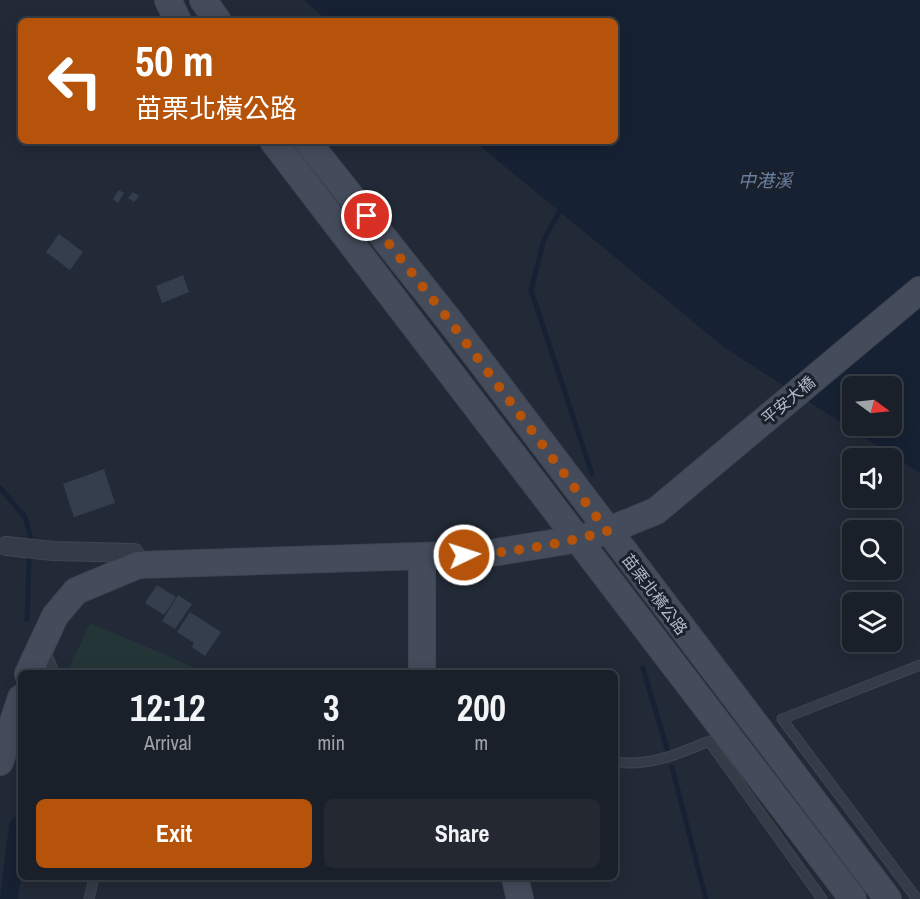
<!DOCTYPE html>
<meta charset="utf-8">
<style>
:root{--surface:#1a2029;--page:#232831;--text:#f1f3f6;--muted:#9fa3a8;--line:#383e46;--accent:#b45309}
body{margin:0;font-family:"Archivo Narrow","Noto Sans TC",sans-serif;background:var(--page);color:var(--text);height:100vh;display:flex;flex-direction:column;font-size:22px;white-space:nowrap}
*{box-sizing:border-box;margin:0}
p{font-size:20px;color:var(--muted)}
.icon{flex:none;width:33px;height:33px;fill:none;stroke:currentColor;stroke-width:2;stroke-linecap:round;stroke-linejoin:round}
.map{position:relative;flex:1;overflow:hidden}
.panel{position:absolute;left:18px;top:670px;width:600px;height:210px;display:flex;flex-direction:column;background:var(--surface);border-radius:9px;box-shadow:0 3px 15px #0003,0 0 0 2px var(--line)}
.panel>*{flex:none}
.guide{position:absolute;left:18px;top:18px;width:600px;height:126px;border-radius:9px;box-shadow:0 3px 15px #0003,0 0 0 2px var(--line);background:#b45309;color:#fff;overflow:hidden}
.needle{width:39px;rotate:105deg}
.buttons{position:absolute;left:842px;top:376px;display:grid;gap:12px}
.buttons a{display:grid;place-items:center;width:60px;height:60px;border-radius:9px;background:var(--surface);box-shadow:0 3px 15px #0003,0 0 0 2px var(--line);font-size:30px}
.pin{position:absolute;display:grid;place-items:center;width:51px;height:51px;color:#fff;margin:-26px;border:3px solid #fff;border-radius:50%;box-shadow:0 2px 6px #0007}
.me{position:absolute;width:66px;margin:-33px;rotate:86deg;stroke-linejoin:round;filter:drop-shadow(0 0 4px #0008)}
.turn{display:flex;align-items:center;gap:21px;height:126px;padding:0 18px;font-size:27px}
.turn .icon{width:78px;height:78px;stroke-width:2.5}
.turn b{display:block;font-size:42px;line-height:51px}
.eta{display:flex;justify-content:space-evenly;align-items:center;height:102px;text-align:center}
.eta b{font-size:36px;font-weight:800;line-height:42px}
.cta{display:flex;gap:12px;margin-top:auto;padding:12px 18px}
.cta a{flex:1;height:69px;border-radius:9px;background:var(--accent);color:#fff;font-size:24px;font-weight:800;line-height:69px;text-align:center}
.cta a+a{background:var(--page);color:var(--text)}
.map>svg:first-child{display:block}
</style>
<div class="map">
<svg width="920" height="899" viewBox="0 0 920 899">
<rect width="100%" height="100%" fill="#222a37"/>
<polygon fill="#243538" points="90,623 205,672 206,673 67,673"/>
<path fill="#162133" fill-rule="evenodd" d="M304 0H920V473L725 348 474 141H615V21H328ZM852 387H891V426H852Z"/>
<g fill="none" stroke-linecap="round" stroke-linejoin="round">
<g stroke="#162133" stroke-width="5">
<polyline points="562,207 544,239 531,290 592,474"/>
<polyline points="0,488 25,517 30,535 27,620"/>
<polyline points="643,668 667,749"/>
<polyline points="672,767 706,899"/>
</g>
<polyline stroke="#162133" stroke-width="18" points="9,899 18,826"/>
</g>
<g fill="#343e4d">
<polygon points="119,190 124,193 118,203 113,199"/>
<polygon points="133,192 139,196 134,202 128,198"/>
<polygon points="59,234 83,252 70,270 46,252"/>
<polygon points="183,275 189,292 162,303 156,286"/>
<polygon points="104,469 115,503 74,517 63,484"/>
<polygon points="157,585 176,597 164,615 145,603"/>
<polygon points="178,595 192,604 175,629 162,621"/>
<polygon points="190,612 221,632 205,656 192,647 194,643 177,632"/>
<polygon points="240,669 260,672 260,674 239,674"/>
</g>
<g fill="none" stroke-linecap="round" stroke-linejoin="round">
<defs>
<g id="lane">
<polyline points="42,653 48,657 55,674"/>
<path d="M615 762C649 767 678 754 709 741L822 899"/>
<polyline points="89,899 94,878"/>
<polyline points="917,899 782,719 920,665"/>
</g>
<polyline id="street" points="6,546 53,551 134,553 138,565"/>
<g id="secondary">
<polyline points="168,0 178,21"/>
<polyline points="203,0 218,21"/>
<polyline points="273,141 853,899"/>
<polyline points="307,141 449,320 888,899"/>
<polyline points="28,674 55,616 76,591 138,565 485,554 578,539 607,531 656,511 920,290"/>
<polyline points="422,674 422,556"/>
<polyline points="0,762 21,698"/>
<polyline points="515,878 520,899"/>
</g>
</defs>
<use href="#lane" stroke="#3f4551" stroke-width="11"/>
<use href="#street" stroke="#3f4551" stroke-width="20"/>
<use href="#secondary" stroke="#3f4551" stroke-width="28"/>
<use href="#lane" stroke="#353c47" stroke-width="9"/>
<use href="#street" stroke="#353c47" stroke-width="18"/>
<use href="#secondary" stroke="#444b5a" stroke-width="26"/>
</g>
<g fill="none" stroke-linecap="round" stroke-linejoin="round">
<path stroke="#b45309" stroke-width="10" stroke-dasharray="0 18" d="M367 216 449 320 607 531C561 544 512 553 464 555"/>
</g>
<g text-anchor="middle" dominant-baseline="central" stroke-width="6" stroke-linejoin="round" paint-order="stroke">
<g font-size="16" fill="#b0b7c4" stroke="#1b212c">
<text transform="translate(788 400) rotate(-40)">平安大橋</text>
<text transform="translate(655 594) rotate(53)">苗栗北橫公路</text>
</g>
<g font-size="18" font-style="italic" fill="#6b80a1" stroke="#1b212c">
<text x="765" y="180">中港溪</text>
</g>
</g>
</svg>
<div class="buttons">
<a><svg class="needle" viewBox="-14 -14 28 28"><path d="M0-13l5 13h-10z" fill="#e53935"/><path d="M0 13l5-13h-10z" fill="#9fa3a8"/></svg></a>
<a><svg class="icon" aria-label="sound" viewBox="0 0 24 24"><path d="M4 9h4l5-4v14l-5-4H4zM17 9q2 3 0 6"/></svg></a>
<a><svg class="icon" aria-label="search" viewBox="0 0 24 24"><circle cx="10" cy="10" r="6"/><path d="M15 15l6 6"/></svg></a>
<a><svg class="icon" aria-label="layers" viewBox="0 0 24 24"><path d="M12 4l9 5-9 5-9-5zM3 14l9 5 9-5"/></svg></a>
</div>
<div class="pin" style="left:367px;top:216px;background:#d93025"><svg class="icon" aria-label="arrive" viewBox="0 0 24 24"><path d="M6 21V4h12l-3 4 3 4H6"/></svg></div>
<svg class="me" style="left:464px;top:555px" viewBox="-20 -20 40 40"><circle r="17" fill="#b45309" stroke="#fff" stroke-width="3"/><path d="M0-11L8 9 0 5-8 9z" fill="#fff"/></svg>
<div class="guide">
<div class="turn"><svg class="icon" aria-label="left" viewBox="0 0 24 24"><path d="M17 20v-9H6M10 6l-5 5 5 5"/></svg><div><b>50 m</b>苗栗北橫公路</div></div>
</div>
<section class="panel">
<div class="eta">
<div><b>12:12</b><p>Arrival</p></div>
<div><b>3</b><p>min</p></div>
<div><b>200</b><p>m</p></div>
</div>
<div class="cta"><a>Exit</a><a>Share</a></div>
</section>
</div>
